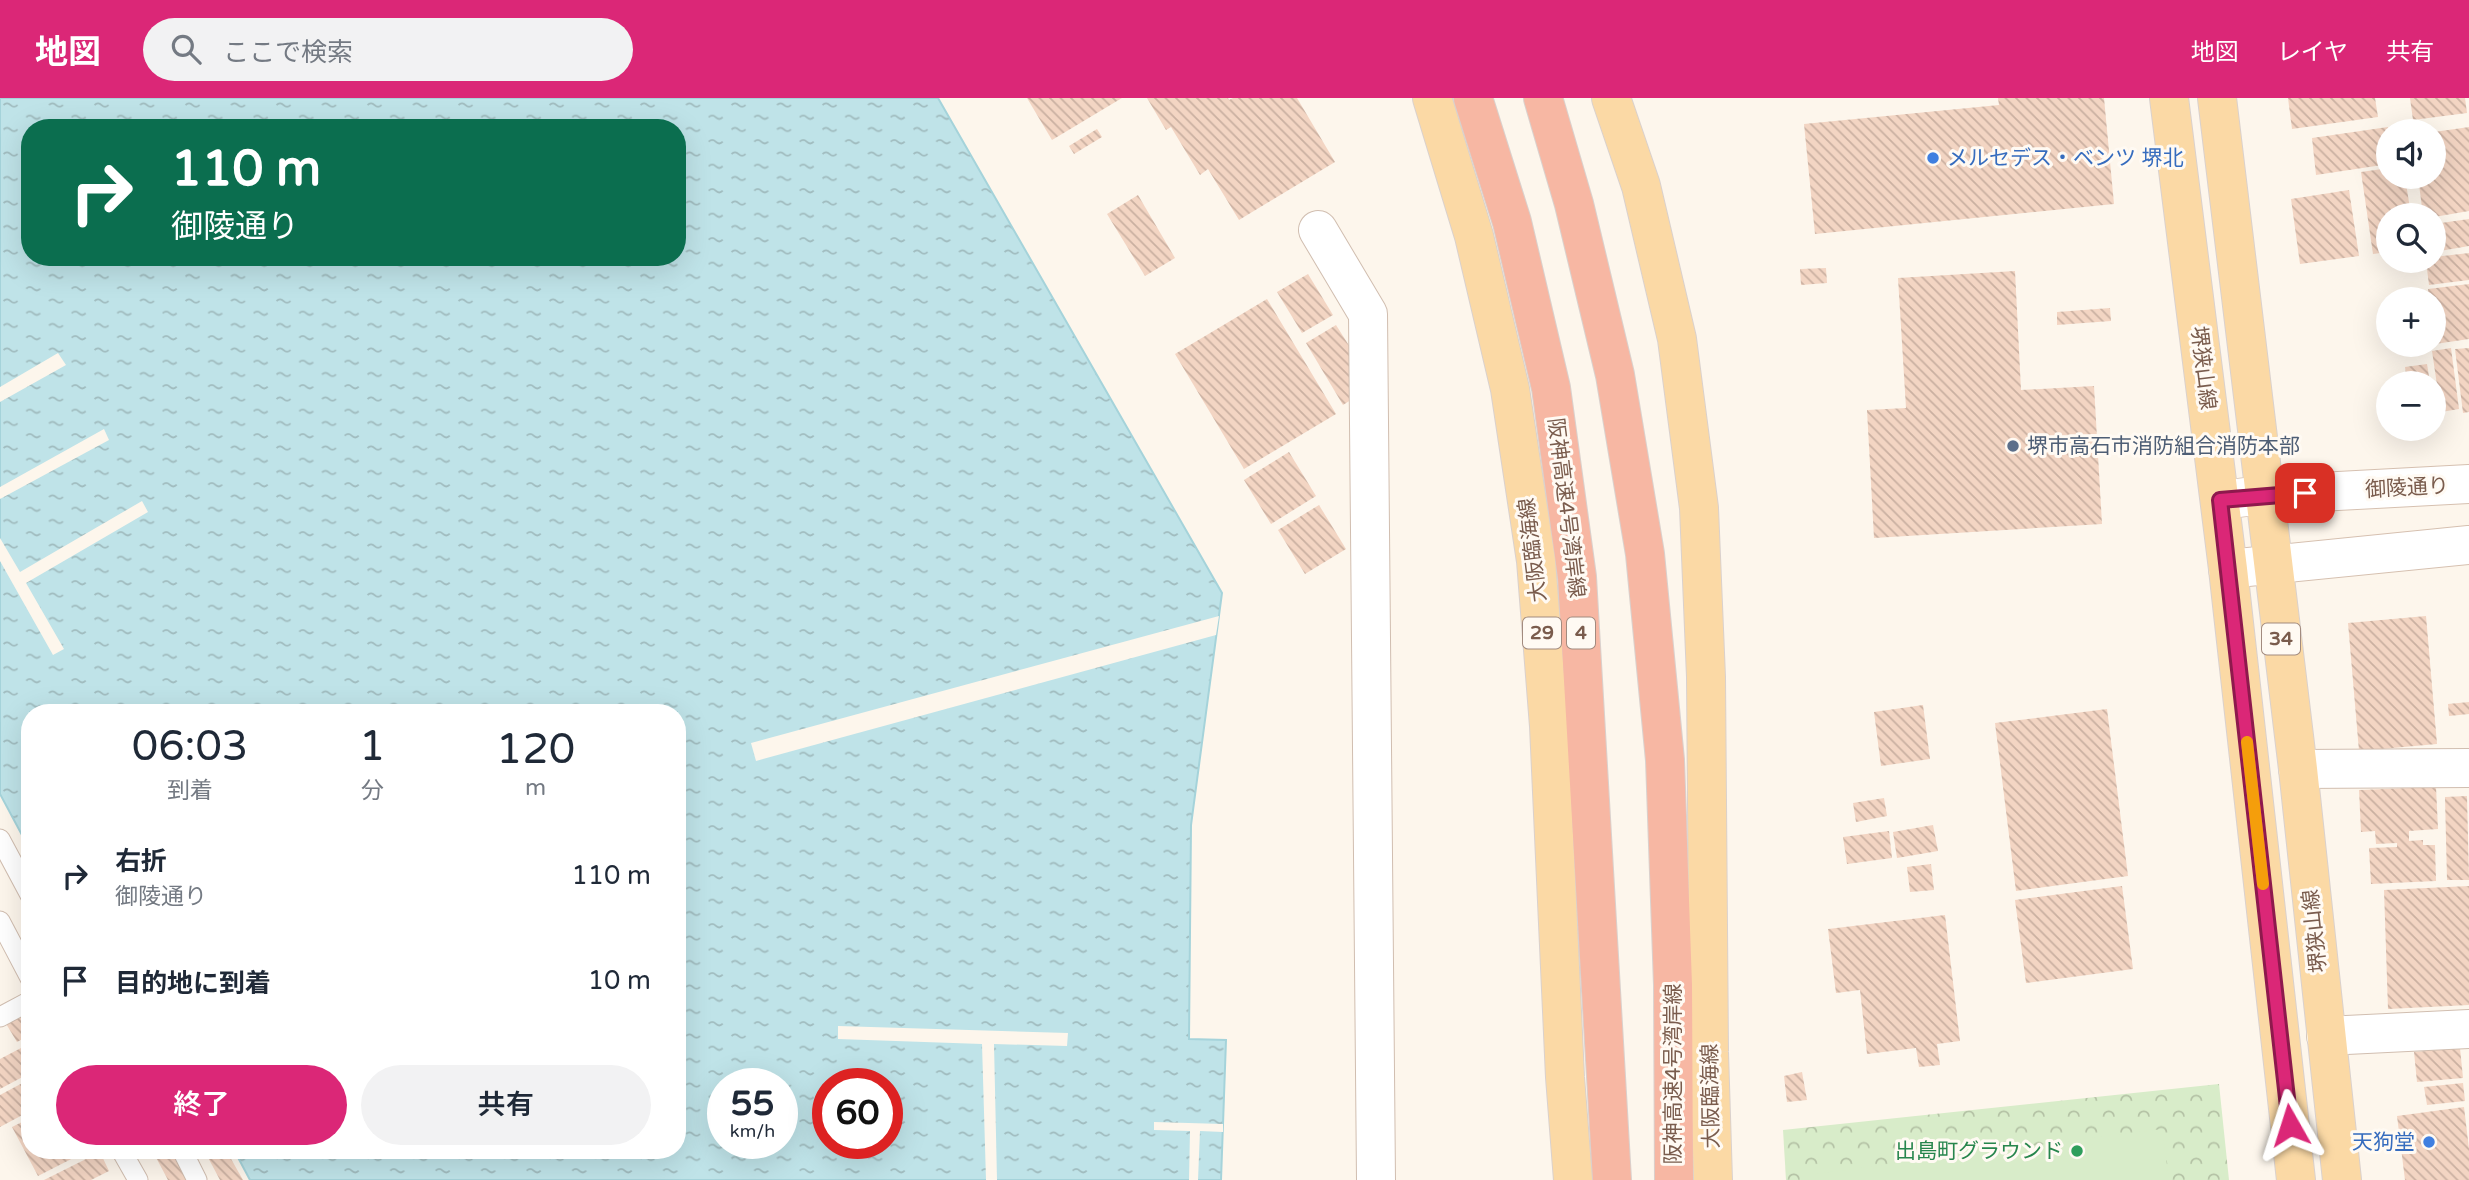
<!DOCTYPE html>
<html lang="ja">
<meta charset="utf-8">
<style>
:root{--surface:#fff;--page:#f2f2f3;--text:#1f2937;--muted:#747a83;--accent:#db2777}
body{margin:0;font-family:"Varela Round","Noto Sans JP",sans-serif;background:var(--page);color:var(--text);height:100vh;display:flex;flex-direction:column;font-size:26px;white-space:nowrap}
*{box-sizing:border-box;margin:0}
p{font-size:23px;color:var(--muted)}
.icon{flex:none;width:38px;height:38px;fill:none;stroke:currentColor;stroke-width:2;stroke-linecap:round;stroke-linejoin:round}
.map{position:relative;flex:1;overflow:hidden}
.details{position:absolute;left:21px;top:606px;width:665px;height:455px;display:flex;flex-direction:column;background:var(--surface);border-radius:28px;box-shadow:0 7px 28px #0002}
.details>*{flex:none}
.guide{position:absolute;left:21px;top:21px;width:665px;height:147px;border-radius:28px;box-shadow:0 7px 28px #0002;background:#0b6e4f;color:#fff;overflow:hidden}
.controls{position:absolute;left:2376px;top:21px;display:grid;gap:14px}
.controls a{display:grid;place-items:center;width:70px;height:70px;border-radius:50%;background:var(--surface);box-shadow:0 7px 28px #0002;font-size:35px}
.speed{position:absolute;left:707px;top:970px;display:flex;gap:14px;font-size:35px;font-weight:700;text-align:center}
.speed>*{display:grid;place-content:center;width:91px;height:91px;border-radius:50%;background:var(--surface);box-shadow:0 7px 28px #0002;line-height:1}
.speed small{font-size:18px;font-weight:400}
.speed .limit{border:10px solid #d22;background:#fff;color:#111}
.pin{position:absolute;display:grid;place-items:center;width:60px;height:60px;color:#fff;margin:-30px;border-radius:14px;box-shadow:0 4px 10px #0006}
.me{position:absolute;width:77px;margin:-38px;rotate:354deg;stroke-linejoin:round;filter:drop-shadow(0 0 5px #0008)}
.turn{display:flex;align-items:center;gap:24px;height:147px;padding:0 35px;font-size:32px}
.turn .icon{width:91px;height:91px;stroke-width:2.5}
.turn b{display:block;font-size:49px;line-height:60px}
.eta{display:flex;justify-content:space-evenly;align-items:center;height:119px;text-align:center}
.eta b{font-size:42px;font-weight:600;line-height:49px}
.button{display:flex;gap:14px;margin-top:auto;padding:14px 35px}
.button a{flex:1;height:80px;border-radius:42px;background:var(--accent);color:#fff;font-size:28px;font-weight:600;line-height:80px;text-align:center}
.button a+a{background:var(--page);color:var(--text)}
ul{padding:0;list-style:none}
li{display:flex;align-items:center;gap:21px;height:105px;padding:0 35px}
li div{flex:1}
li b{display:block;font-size:26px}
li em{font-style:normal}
header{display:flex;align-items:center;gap:42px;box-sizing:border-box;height:98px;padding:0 35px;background:var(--accent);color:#fff}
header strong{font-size:33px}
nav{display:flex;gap:38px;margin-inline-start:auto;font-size:24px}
.search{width:490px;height:63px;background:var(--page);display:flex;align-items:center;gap:18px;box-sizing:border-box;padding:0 24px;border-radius:38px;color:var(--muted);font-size:26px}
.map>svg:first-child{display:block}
</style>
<header>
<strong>地図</strong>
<div class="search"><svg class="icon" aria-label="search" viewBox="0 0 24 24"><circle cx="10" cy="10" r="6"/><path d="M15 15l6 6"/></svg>ここで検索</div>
<nav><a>地図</a><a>レイヤ</a><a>共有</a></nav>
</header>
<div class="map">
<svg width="2469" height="1082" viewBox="0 0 2469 1082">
<defs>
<pattern id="park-crowns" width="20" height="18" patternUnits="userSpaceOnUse" patternTransform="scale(1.75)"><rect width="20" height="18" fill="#d8ecc9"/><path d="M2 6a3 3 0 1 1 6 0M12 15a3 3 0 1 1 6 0" fill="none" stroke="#b4c2a5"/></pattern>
<pattern id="water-ripples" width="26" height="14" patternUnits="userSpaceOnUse" patternTransform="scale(1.75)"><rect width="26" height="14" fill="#bfe3e8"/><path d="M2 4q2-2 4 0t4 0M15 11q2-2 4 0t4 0" fill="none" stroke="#a0bbbe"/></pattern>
<pattern id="building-back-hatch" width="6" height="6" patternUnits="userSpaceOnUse" patternTransform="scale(1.75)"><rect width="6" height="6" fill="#f3d5c3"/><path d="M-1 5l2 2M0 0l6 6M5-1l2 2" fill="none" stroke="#cab0a1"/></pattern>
</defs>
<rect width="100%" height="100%" fill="#fdf6ec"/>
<polygon fill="url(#park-crowns)" points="2219,986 2229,1082 1786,1082 1783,1032"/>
<polygon fill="#d8ecc9" points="2162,1031 2169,1082 1816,1082 1815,1076"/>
<path fill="url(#water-ripples)" stroke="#a5d3da" stroke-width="2" fill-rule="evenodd" d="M0 0H938L1222 495 1191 727 1189 941 1226 942 1221 1082H250L234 1052H677V614H30V752L0 696ZM30 30H677V159H30ZM723 985H782V1045H723ZM828 985H887V1045H828Z"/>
<g fill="#fdf6ec">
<polygon points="58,255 66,267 0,304 0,289"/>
<polygon points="104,331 109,342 0,401 0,389"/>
<polygon points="142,403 148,414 26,485 64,551 53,557 0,463 0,440 20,474"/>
<polygon points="1219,518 1216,537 756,663 751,645"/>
<polygon points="838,928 1068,935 1067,948 994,946 997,1082 986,1082 982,946 838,941"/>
<polygon points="1154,1024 1223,1026 1223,1034 1200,1033 1198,1082 1189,1082 1190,1033 1154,1032"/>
</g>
<g fill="url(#building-back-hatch)">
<polygon points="1027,0 1122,0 1052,42"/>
<polygon points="1147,0 1228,0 1229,2 1233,0 1297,0 1335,64 1239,122 1208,71 1200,77 1171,29 1166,32"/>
<polygon points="1998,0 2104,0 2114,106 1815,136 1804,26 1999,7"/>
<polygon points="2288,0 2375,0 2378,19 2292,31"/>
<polygon points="2410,0 2465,0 2467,15 2413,22"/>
<polygon points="2388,29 2389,66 2316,77 2312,40"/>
<polygon points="2469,29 2469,113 2434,119 2423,117 2418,79 2434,79 2434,34"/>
<polygon points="1097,31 1102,39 1074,56 1069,48"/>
<polygon points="2389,70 2389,79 2405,79 2411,117 2389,117 2389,154 2373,156 2361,74"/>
<polygon points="2349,92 2359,158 2300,166 2291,101"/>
<polygon points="1138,97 1175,160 1145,178 1107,116"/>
<polygon points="2469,121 2469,148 2434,154 2434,126"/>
<polygon points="2469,155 2469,182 2429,187 2426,163 2434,163 2434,159"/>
<polygon points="1826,170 1827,185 1801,187 1800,171"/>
<polygon points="2015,173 2021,292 2094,288 2102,426 1874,440 1867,312 1906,310 1898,180"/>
<polygon points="1308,176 1333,217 1302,235 1277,194"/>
<polygon points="2469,186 2469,241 2435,246 2434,201 2429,201 2428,191"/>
<polygon points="1267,201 1336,316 1244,371 1175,256"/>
<polygon points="2110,210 2111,223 2057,227 2057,214"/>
<polygon points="1336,227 1355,257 1357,298 1343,307 1306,245"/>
<polygon points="2451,250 2459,311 2441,314 2432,253"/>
<polygon points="2469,250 2469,314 2463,315 2455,251"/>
<polygon points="2427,266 2430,285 2393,285 2392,279 2406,277 2405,269"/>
<polygon points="1289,354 1316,398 1271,426 1244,382"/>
<polygon points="1319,407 1346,451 1305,476 1278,432"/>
<polygon points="2426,518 2437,646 2359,653 2348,525"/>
<polygon points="2469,604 2469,616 2449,618 2448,606"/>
<polygon points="1923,607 1930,661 1881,668 1874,614"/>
<polygon points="2107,611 2128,778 2016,793 1995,625"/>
<polygon points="2436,689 2438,731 2409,733 2409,743 2423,742 2423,747 2435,747 2436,783 2371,786 2369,750 2397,749 2397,745 2376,746 2375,733 2361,734 2359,692"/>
<polygon points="2467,698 2469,782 2447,782 2445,699"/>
<polygon points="1884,700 1887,718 1856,724 1853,705"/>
<polygon points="1933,727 1938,753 1897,760 1893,734"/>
<polygon points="1889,733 1892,760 1847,766 1843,739"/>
<polygon points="1931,766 1934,792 1910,794 1907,769"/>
<polygon points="2122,788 2133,871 2026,885 2015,802"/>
<polygon points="2469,788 2469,907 2388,911 2384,792"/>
<polygon points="1945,817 1960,943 1937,946 1940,967 1919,969 1916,950 1867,956 1860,892 1836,895 1828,831"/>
<polygon points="23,912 30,924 30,937 17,944 5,924"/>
<polygon points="21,950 30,967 30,975 0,991 0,961"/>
<polygon points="2460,950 2463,980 2417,984 2414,954"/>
<polygon points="1802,974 1807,1002 1787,1004 1784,978"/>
<polygon points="30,981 30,1013 0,1029 0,997"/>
<polygon points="2463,985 2465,1003 2427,1007 2424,989"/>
<polygon points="2464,1009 2469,1051 2469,1082 2405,1082 2397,1018"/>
<polygon points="30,1020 30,1052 89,1052 38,1078 12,1029"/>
<polygon points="152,1052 176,1052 192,1082 168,1082"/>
<polygon points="204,1052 226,1052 243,1082 220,1082"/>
<polygon points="100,1054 109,1073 91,1082 44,1082"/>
</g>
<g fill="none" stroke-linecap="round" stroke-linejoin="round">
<defs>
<g id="lane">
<polyline points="0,741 30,797"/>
<polyline points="0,823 30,880"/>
<polyline points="0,919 30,903"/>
<polyline points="121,1052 138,1082"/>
<polyline points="182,1052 197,1082"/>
</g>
<g id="street">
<polyline points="1318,132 1368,216 1376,1082"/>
<polyline points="2298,671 2469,670"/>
<polyline points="2326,938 2469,931"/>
</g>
<g id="secondary">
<polyline points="2220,402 2264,397 2469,386"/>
<polyline points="2228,471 2469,447"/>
</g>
<g id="primary">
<polyline points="1432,0 1474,138 1510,291 1536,463 1549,628 1565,979 1573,1082"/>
<polyline points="1611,0 1641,88 1677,241 1699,410 1706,579 1709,954 1713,1082"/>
<polyline points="2169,0 2228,471 2296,1082"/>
<polyline points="2217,0 2298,671 2342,1082"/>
</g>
<g id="highway">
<polyline points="1473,0 1512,124 1551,290 1577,479 1612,1082"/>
<polyline points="1543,0 1574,106 1615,277 1645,456 1665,662 1673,887 1674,1082"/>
</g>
</defs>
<use href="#lane" stroke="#d1beb0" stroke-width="21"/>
<use href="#street" stroke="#d1beb0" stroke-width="40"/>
<use href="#secondary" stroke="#d6c0b0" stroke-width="40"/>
<use href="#primary" stroke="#dad1cd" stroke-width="40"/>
<use href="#highway" stroke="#dad1cd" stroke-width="40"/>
<use href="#lane" stroke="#fff" stroke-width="19"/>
<use href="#street" stroke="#fff" stroke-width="38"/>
<use href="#secondary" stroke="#fff" stroke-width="38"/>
<use href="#primary" stroke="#fbd9a5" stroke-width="38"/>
<use href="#highway" stroke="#f7b7a3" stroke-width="38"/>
</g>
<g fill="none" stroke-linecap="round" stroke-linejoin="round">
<defs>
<polyline id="route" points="2290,1027 2220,402 2305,395"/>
</defs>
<use href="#route" stroke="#8e194d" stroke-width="18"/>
<use href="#route" stroke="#db2777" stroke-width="12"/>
<polyline stroke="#f59e0b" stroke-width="12" points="2247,644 2263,786"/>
</g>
<g fill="#3f7fe0" stroke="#fffaf3" stroke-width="2.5">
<circle cx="1933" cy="60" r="7"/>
<circle cx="2429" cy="1044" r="7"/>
</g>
<circle fill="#5c6f8a" stroke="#fffaf3" stroke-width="2.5" cx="2013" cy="348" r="7"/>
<circle fill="#2e9e5b" stroke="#fffaf3" stroke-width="2.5" cx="2077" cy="1053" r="7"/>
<g text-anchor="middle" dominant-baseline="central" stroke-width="6" stroke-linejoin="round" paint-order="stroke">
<g fill="#fffaf3" stroke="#a28b7f" stroke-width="2">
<rect x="1523" y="519.5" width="38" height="31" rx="5"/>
<rect x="1567" y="519.5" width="28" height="31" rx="5"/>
<rect x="2262" y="525.5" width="38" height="31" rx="5"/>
</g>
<g font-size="19" font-weight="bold" fill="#7a5c4d">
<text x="1542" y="535">29</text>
<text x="1581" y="535">4</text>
<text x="2281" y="541">34</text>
</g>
<g font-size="21" fill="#366cbe" stroke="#fffaf3" text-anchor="start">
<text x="1947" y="60">メルセデス・ベンツ 堺北</text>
<text x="2415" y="1044" text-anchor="end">天狗堂</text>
</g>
<g font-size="21" fill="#7a5c4d" stroke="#fffaf3">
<text transform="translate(2203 270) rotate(83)">堺狭山線</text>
<text transform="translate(2407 390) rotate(-3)">御陵通り</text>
<text transform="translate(1566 410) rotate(83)">阪神高速4号湾岸線</text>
<text transform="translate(1533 452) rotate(-97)">大阪臨海線</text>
<text transform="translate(2315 833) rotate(-96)">堺狭山線</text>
<text transform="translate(1673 976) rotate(-90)">阪神高速4号湾岸線</text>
<text transform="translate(1711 998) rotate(-91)">大阪臨海線</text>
</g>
<g font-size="21" fill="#4e5e75" stroke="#fffaf3" text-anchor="start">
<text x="2027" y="348">堺市高石市消防組合消防本部</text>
</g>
<g font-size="21" fill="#27864d" stroke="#fffaf3" text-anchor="end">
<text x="2063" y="1053">出島町グラウンド</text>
</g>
</g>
</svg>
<div class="controls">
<a><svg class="icon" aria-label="sound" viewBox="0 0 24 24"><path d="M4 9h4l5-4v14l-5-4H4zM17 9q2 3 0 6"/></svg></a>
<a><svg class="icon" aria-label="search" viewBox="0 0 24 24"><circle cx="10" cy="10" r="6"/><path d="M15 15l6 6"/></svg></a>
<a>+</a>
<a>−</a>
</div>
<div class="speed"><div>55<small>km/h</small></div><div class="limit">60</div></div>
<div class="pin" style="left:2305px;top:395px;background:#d93025"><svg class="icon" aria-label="arrive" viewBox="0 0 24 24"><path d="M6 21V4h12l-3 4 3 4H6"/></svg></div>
<svg class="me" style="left:2290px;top:1027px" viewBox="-20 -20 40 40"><path d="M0-17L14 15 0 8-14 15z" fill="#db2777" stroke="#fff" stroke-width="4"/></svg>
<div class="guide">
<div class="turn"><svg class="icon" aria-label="right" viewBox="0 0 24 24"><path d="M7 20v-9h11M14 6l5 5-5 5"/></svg><div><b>110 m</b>御陵通り</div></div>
</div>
<section class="details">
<div class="eta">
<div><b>06:03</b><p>到着</p></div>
<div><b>1</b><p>分</p></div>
<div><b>120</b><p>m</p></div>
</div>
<ul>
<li><svg class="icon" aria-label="right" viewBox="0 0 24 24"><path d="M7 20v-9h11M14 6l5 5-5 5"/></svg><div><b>右折</b><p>御陵通り</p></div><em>110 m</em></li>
<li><svg class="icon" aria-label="arrive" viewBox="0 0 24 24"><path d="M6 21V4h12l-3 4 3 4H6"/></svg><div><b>目的地に到着</b></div><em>10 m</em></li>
</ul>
<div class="button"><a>終了</a><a>共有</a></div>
</section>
</div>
